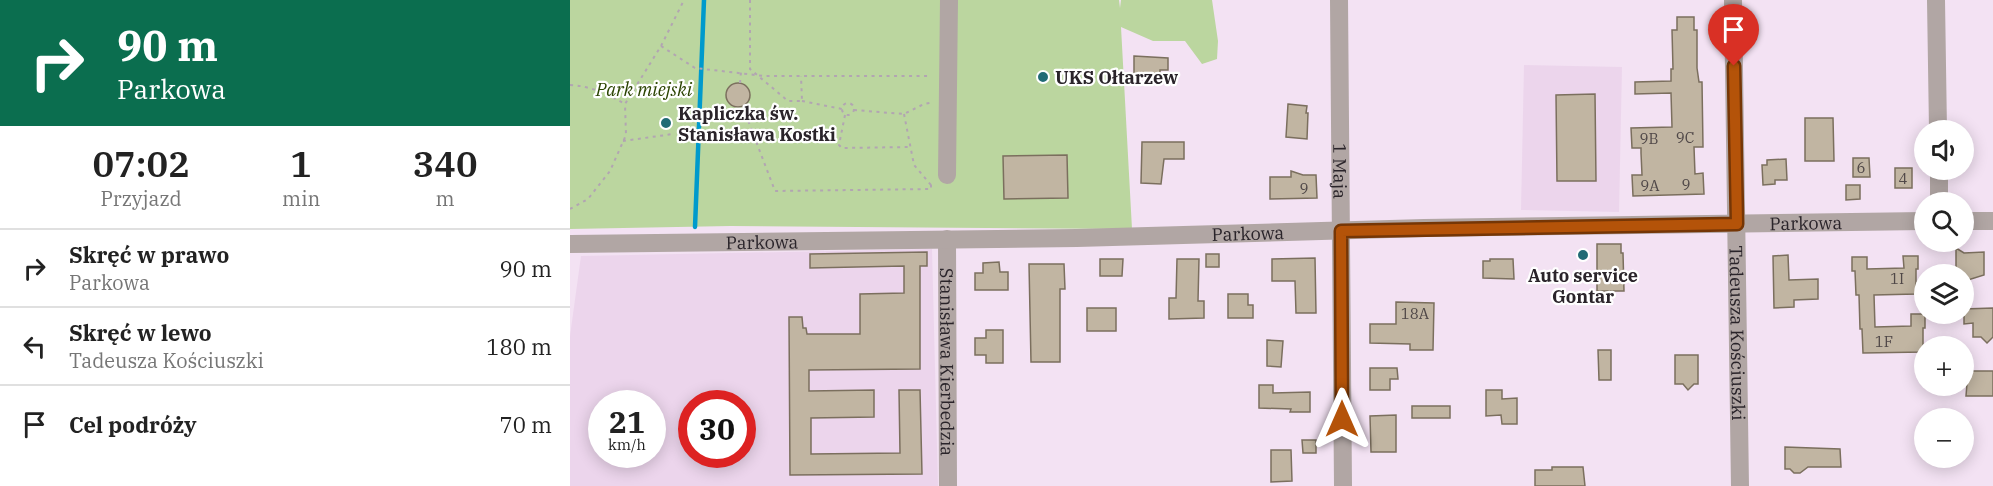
<!DOCTYPE html>
<html lang="pl">
<meta charset="utf-8">
<style>
:root{--surface:#fff;--page:#f6f6f6;--text:#222;--muted:#767676;--line:#e0e0e0}
body{margin:0;font-family:"IBM Plex Serif",serif;background:var(--page);color:var(--text);height:100vh;display:flex;flex-direction:column;font-size:22px;white-space:nowrap}
*{box-sizing:border-box;margin:0}
p{font-size:20px;color:var(--muted)}
.icon{flex:none;width:33px;height:33px;fill:none;stroke:currentColor;stroke-width:2;stroke-linecap:round;stroke-linejoin:round}
.map{position:relative;flex:1;overflow:hidden}
.side{display:flex;flex-direction:column;background:var(--surface);width:570px}
.side>*{flex:none}
.hud{background:#0b6e4f;color:#fff;overflow:hidden}
.buttons{position:absolute;left:1344px;top:120px;display:grid;gap:12px}
.buttons a{display:grid;place-items:center;width:60px;height:60px;border-radius:50%;background:var(--surface);box-shadow:0 3px 15px #0003;font-size:30px}
.speed{position:absolute;left:18px;top:390px;display:flex;gap:12px;font-size:30px;font-weight:700;text-align:center}
.speed>*{display:grid;place-content:center;width:78px;height:78px;border-radius:50%;background:var(--surface);box-shadow:0 3px 15px #0003;line-height:1}
.speed small{font-size:15px;font-weight:400}
.speed .limit{border:9px solid #d22;background:#fff;color:#111}
.pin{position:absolute;display:grid;place-items:center;width:51px;height:51px;color:#fff;margin:-62px -26px;border-radius:50% 50% 50% 0;rotate:-45deg;box-shadow:0 0 6px #0007}
.pin .icon{rotate:45deg}
.me{position:absolute;width:66px;margin:-33px;rotate:0deg;stroke-linejoin:round;filter:drop-shadow(0 0 4px #0008)}
.turn{display:flex;align-items:center;gap:21px;height:126px;padding:0 18px;font-size:27px}
.turn .icon{width:78px;height:78px;stroke-width:2.5}
.turn b{display:block;font-size:42px;line-height:51px}
.eta{display:flex;justify-content:space-evenly;align-items:center;height:102px;text-align:center}
.eta b{font-size:36px;font-weight:600;line-height:42px}
ul{padding:0;list-style:none}
li{display:flex;align-items:center;gap:18px;height:78px;padding:0 18px;border-top:2px solid var(--line)}
li div{flex:1}
li b{display:block;font-size:22px}
li em{font-style:normal}
main{display:flex;flex:1;min-height:0}
.map>svg:first-child{display:block}
</style>
<main>
<section class="side">
<div class="hud">
<div class="turn"><svg class="icon" aria-label="right" viewBox="0 0 24 24"><path d="M7 20v-9h11M14 6l5 5-5 5"/></svg><div><b>90 m</b>Parkowa</div></div>
</div>
<div class="eta">
<div><b>07:02</b><p>Przyjazd</p></div>
<div><b>1</b><p>min</p></div>
<div><b>340</b><p>m</p></div>
</div>
<ul>
<li><svg class="icon" aria-label="right" viewBox="0 0 24 24"><path d="M7 20v-9h11M14 6l5 5-5 5"/></svg><div><b>Skręć w prawo</b><p>Parkowa</p></div><em>90 m</em></li>
<li><svg class="icon" aria-label="left" viewBox="0 0 24 24"><path d="M17 20v-9H6M10 6l-5 5 5 5"/></svg><div><b>Skręć w lewo</b><p>Tadeusza Kościuszki</p></div><em>180 m</em></li>
<li><svg class="icon" aria-label="arrive" viewBox="0 0 24 24"><path d="M6 21V4h12l-3 4 3 4H6"/></svg><div><b>Cel podróży</b></div><em>70 m</em></li>
</ul>
</section>
<div class="map">
<svg width="1423" height="486" viewBox="0 0 1423 486">
<rect width="100%" height="100%" fill="#f3e2f3"/>
<g fill="#ecd5ec" fill-rule="evenodd">
<polygon points="954,65 1052,67 1049,212 951,210"/>
<path d="M362 249 368 486H0V336L11 256ZM32 404H82V454H32ZM122 404H172V454H122Z"/>
</g>
<polygon fill="#bbd69f" points="0,0 549,0 550,8 551,0 642,0 648,41 647,59 632,64 615,41 583,41 551,27 562,229 160,226 0,229"/>
<g fill="none" stroke-linecap="round" stroke-linejoin="round">
<polyline stroke="#009acc" stroke-width="4.5" points="125,227 134,0"/>
</g>
<g fill="#c1b5a2" stroke="#7b6f5e" stroke-width="1.5">
<polygon points="1107,17 1124,17 1124,30 1127,30 1127,68 1129,82 1132,82 1133,147 1124,147 1125,174 1133,173 1134,194 1063,196 1062,175 1072,175 1071,153 1071,148 1062,148 1061,128 1102,127 1101,93 1065,94 1065,82 1101,81 1101,69 1103,69 1102,30 1107,30"/>
<polygon points="564,56 598,58 598,70 590,70 590,74 564,73"/>
<circle cx="168" cy="95" r="12"/>
<polygon points="1025,94 1026,181 987,181 986,95"/>
<polygon points="718,104 737,106 736,113 738,113 737,139 716,137"/>
<polygon points="1235,118 1263,118 1264,161 1235,161"/>
<polygon points="572,142 614,142 614,159 594,159 591,184 571,183"/>
<polygon points="497,155 498,198 434,199 433,156"/>
<polygon points="1283,158 1299,158 1300,177 1283,177"/>
<polygon points="1216,159 1217,180 1205,180 1205,184 1193,185 1192,165 1197,165 1197,160"/>
<rect x="1325" y="168" width="17" height="20"/>
<polygon points="721,171 733,175 746,175 747,198 700,199 700,177 721,177"/>
<polygon points="1276,185 1290,185 1290,199 1276,200"/>
<polygon points="1027,244 1051,244 1051,253 1053,253 1054,291 1027,291"/>
<polygon points="1386,248 1394,253 1414,252 1414,275 1398,280 1394,278 1394,274 1386,274"/>
<polygon points="357,252 357,266 350,266 350,369 239,370 239,391 304,390 304,417 241,418 241,454 330,453 329,390 350,390 352,474 220,475 219,317 232,317 233,328 236,328 237,334 290,334 290,294 334,293 334,266 240,268 240,254"/>
<rect x="636" y="254" width="13" height="13"/>
<polygon points="1218,255 1219,280 1248,279 1248,299 1224,300 1224,307 1204,308 1203,256"/>
<polygon points="1333,256 1348,256 1348,269 1346,269 1346,294 1304,295 1305,327 1341,326 1341,314 1355,314 1355,328 1353,328 1353,352 1293,353 1292,329 1290,329 1289,295 1286,295 1285,271 1282,271 1282,257 1297,257 1297,269 1334,268"/>
<polygon points="745,258 746,313 726,313 725,281 702,281 702,259"/>
<polygon points="530,259 553,259 552,276 530,276"/>
<polygon points="607,259 629,259 628,301 634,301 634,318 599,319 599,298 606,298"/>
<polygon points="920,259 943,259 944,279 913,278 913,261 920,261"/>
<polygon points="429,262 430,272 438,272 438,290 405,290 405,273 413,273 413,263"/>
<polygon points="459,264 494,264 495,289 490,289 490,362 461,362"/>
<polygon points="658,294 678,294 678,305 683,305 683,318 658,318"/>
<polygon points="826,302 864,303 863,350 840,350 840,344 800,343 800,324 826,324"/>
<rect x="517" y="308" width="29" height="23"/>
<polygon points="1423,308 1423,337 1417,343 1411,337 1403,337 1403,323 1394,324 1394,309"/>
<polygon points="416,330 433,330 433,363 416,363 416,355 405,355 405,338 416,338"/>
<polygon points="697,340 713,341 711,367 697,366"/>
<polygon points="1028,350 1041,350 1041,380 1029,380"/>
<polygon points="1105,355 1128,355 1128,384 1124,384 1118,390 1113,384 1105,384"/>
<polygon points="800,368 827,368 828,379 820,379 820,390 800,390"/>
<polygon points="1398,371 1423,371 1423,396 1396,396"/>
<polygon points="689,385 703,385 703,393 740,392 740,412 720,412 721,409 689,408"/>
<polygon points="916,390 932,390 932,399 947,398 947,424 932,424 931,415 916,416"/>
<rect x="842" y="406" width="38" height="12"/>
<polygon points="826,415 826,452 801,452 800,416"/>
<polygon points="732,440 746,440 746,453 733,453"/>
<polygon points="1215,447 1270,449 1271,467 1238,467 1230,473 1224,473 1220,469 1215,469"/>
<polygon points="701,450 721,450 722,481 701,482"/>
<polygon points="982,467 1013,467 1015,486 965,486 965,470 982,470"/>
</g>
<g fill="none" stroke-linecap="round" stroke-linejoin="round">
<g stroke="#b2a5b2" stroke-width="2" stroke-dasharray="3 4.5" stroke-linecap="butt">
<polyline points="180,0 180,69 218,101 232,101 231,76"/>
<polyline points="91,46 125,68 194,76 361,76"/>
<polyline points="170,83 171,72"/>
<path d="M0 85C21 86 37 94 55 104"/>
<polyline points="232,101 272,109"/>
<circle cx="278" cy="109" r="6"/>
<polyline points="173,107 205,191 361,189 361,180"/>
<polyline points="284,110 334,114 354,104 360,103"/>
<polyline points="334,114 344,165 361,185"/>
<polyline points="275,115 269,145 272,148 340,147"/>
<polyline points="53,141 103,134"/>
<polyline points="0,209 18,199 40,171 56,135 55,104 91,46 114,0"/>
</g>
<g stroke="#b1a6a4" stroke-width="18">
<path id="s1" d="M769 0 773 486"/>
<path id="s2" d="M1163 0 1170 486"/>
<polyline points="1366,0 1368,130"/>
<polyline points="1369,170 1369,202"/>
<polyline points="377,175 379,0"/>
<polyline points="1394,221 1423,221"/>
<path id="s3" d="M377 239 378 486"/>
<path id="s4" d="M0 244 507 238 854 228 1354 221"/>
</g>
</g>
<g fill="none" stroke-linecap="round" stroke-linejoin="round">
<defs>
<polyline id="route" points="772,419 771,231 1167,224 1164,66"/>
</defs>
<use href="#route" stroke="#753606" stroke-width="15"/>
<use href="#route" stroke="#b45309" stroke-width="10"/>
</g>
<g fill="#216b75" stroke="#fff" stroke-width="2">
<circle cx="473" cy="77" r="6"/>
<circle cx="96" cy="123" r="6"/>
<circle cx="1013" cy="255" r="6"/>
</g>
<g text-anchor="middle" dominant-baseline="central" stroke-width="4.5" stroke-linejoin="round" paint-order="stroke">
<g font-size="15" fill="#504848">
<text x="1115" y="137">9C</text>
<text x="1079" y="138">9B</text>
<text x="1291" y="167">6</text>
<text x="1333" y="178">4</text>
<text x="1116" y="184">9</text>
<text x="1080" y="185">9A</text>
<text x="734" y="188">9</text>
<text x="1327" y="278">1I</text>
<text x="845" y="313">18A</text>
<text x="1314" y="341">1F</text>
</g>
<g font-size="18" font-weight="bold" fill="#2a242a" stroke="#fff" text-anchor="start">
<text x="485" y="77">UKS Ołtarzew</text>
<text x="108" y="113">Kapliczka św.<tspan x="108" dy="21">Stanisława Kostki</tspan></text>
<text x="1013" y="275" text-anchor="middle">Auto service<tspan x="1013" dy="21">Gontar</tspan></text>
</g>
<g font-size="18" font-style="italic" fill="#2a4300" stroke="#fff">
<text x="74" y="89">Park miejski</text>
</g>
<g font-size="18" fill="#2a242a" stroke="#fff">
<text stroke="none"><textPath href="#s1" startOffset="171">1 Maja</textPath></text>
<text stroke="none"><textPath href="#s4" startOffset="1236">Parkowa</textPath></text>
<text stroke="none"><textPath href="#s4" startOffset="678">Parkowa</textPath></text>
<text stroke="none"><textPath href="#s4" startOffset="192">Parkowa</textPath></text>
<text stroke="none"><textPath href="#s2" startOffset="333">Tadeusza Kościuszki</textPath></text>
<text stroke="none"><textPath href="#s3" startOffset="123">Stanisława Kierbedzia</textPath></text>
</g>
</g>
</svg>
<div class="buttons">
<a><svg class="icon" aria-label="sound" viewBox="0 0 24 24"><path d="M4 9h4l5-4v14l-5-4H4zM17 9q2 3 0 6"/></svg></a>
<a><svg class="icon" aria-label="search" viewBox="0 0 24 24"><circle cx="10" cy="10" r="6"/><path d="M15 15l6 6"/></svg></a>
<a><svg class="icon" aria-label="layers" viewBox="0 0 24 24"><path d="M12 4l9 5-9 5-9-5zM3 14l9 5 9-5"/></svg></a>
<a>+</a>
<a>−</a>
</div>
<div class="speed"><div>21<small>km/h</small></div><div class="limit">30</div></div>
<div class="pin" style="left:1164px;top:66px;background:#d93025"><svg class="icon" aria-label="arrive" viewBox="0 0 24 24"><path d="M6 21V4h12l-3 4 3 4H6"/></svg></div>
<svg class="me" style="left:772px;top:419px" viewBox="-20 -20 40 40"><path d="M0-17L14 15 0 8-14 15z" fill="#b45309" stroke="#fff" stroke-width="4"/></svg>
</div>
</main>
